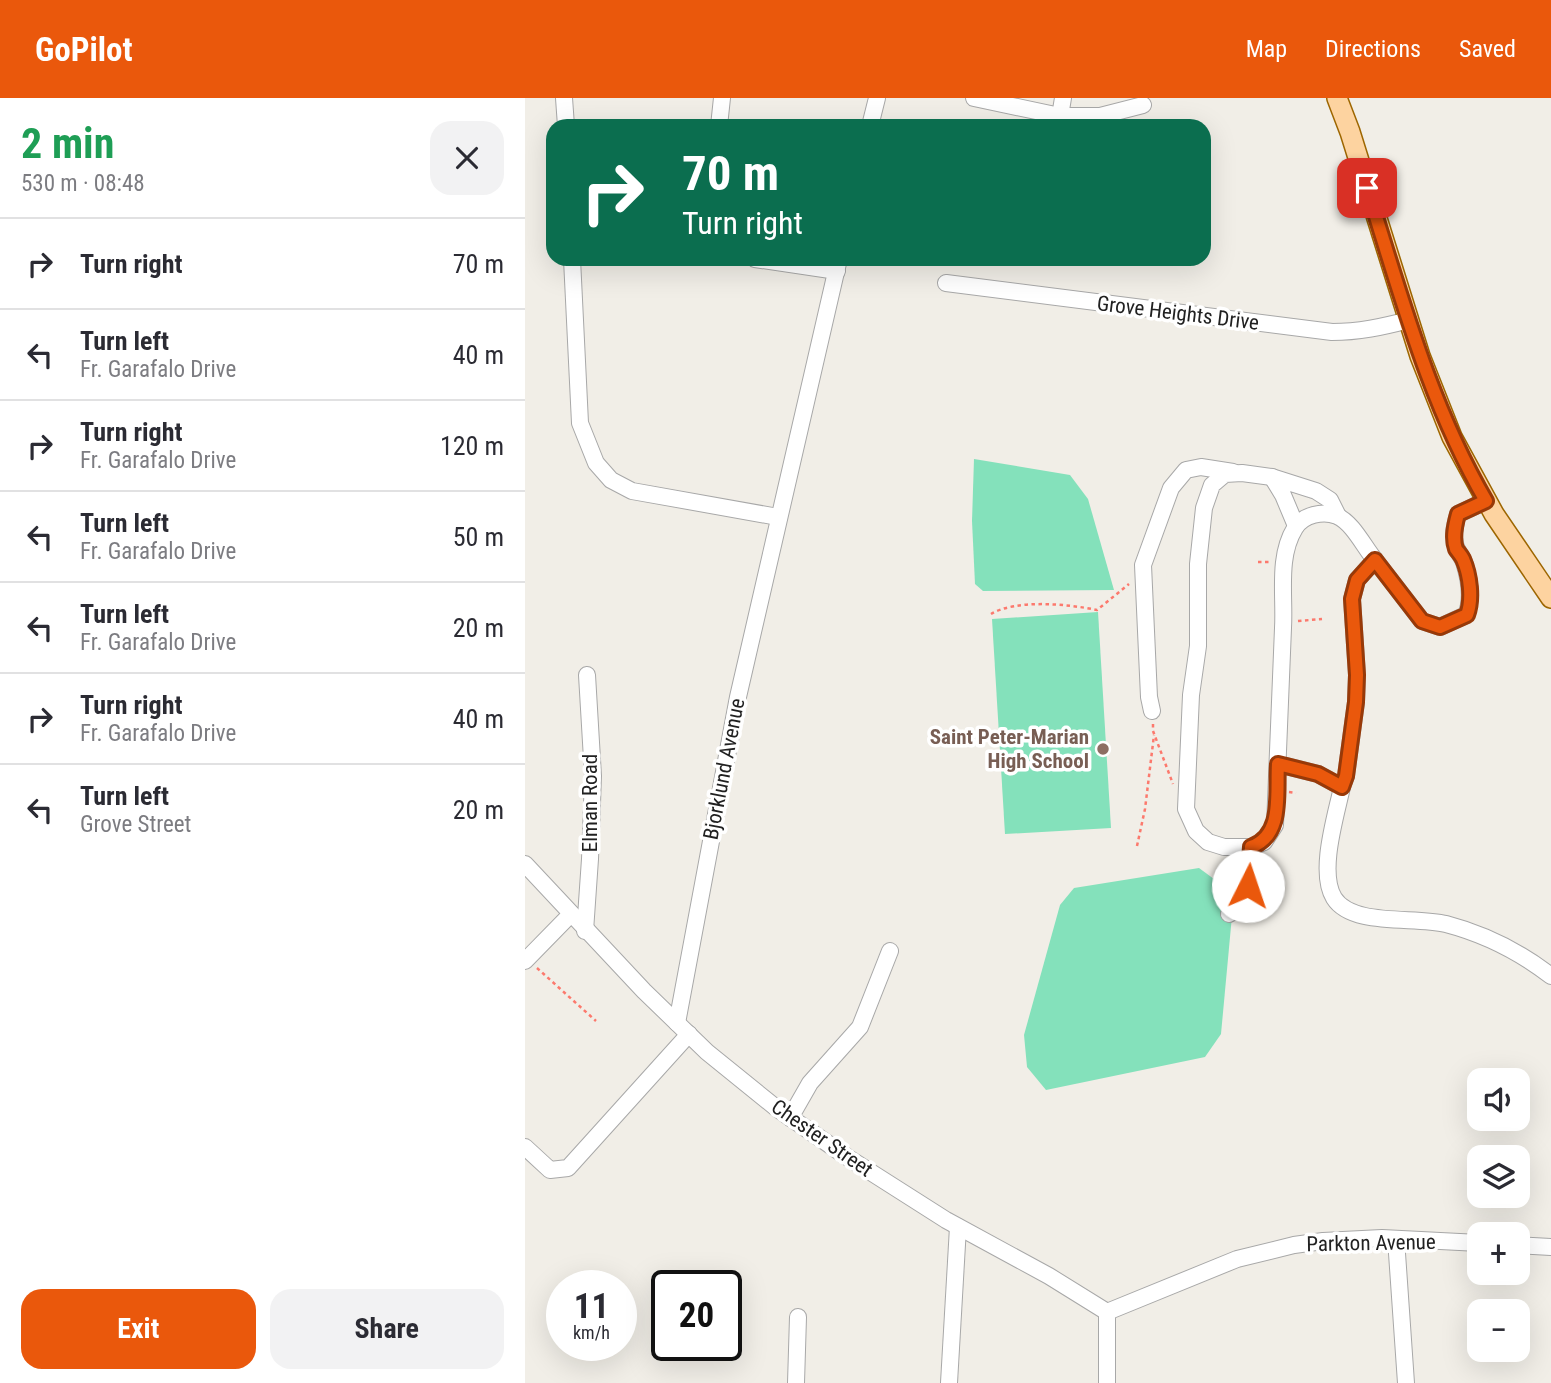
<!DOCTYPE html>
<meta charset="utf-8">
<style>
:root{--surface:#fff;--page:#f2f2f3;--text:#2b2b33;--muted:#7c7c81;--line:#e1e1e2;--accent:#ea580c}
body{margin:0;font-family:"Roboto Condensed",sans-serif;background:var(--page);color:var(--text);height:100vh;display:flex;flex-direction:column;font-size:26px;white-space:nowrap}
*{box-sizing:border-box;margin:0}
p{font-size:23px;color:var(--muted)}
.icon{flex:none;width:38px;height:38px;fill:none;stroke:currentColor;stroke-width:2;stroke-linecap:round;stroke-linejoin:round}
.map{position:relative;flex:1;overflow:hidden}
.details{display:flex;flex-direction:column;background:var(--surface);width:525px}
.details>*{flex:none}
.guide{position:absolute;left:21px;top:21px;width:665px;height:147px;border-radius:21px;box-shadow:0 7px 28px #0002;background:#0b6e4f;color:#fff;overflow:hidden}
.controls{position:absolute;left:942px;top:970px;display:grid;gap:14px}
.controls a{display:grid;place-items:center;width:63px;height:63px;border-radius:14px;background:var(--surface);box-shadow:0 7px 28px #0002;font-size:35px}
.speed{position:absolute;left:21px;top:1172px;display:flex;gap:14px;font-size:35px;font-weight:700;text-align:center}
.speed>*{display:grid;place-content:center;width:91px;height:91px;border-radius:50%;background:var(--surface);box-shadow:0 7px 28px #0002;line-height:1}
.speed small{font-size:18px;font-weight:400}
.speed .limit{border:4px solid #111;border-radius:10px;background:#fff;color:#111}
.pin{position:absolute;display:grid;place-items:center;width:60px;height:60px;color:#fff;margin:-30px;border-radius:14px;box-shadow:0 4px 10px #0006}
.me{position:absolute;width:77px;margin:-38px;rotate:4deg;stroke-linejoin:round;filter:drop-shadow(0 0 5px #0008)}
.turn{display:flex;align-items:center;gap:24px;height:147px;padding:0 21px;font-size:32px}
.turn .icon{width:91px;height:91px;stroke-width:2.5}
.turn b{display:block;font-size:49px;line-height:60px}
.round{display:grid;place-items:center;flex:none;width:74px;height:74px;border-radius:21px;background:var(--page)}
.headline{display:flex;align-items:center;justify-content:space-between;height:119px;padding:0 21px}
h1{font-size:42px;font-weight:700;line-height:52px;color:#1e9e55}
.primary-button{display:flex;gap:14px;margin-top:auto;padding:14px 21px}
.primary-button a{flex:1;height:80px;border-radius:21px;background:var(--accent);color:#fff;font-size:28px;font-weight:700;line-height:80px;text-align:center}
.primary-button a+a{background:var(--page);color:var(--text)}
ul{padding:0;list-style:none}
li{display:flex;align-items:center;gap:21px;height:91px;padding:0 21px;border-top:2px solid var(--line)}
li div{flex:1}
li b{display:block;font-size:26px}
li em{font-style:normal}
header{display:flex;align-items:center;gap:42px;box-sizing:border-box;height:98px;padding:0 35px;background:var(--accent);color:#fff}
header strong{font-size:33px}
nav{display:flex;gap:38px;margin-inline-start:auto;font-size:24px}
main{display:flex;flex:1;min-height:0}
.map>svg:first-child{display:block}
</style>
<header>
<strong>GoPilot</strong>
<nav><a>Map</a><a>Directions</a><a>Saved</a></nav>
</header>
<main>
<section class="details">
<div class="headline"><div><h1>2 min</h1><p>530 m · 08:48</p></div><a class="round"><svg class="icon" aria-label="close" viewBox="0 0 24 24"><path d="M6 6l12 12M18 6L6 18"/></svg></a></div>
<ul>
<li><svg class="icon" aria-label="right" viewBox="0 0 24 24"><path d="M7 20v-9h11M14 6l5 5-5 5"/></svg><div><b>Turn right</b></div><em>70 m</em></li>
<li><svg class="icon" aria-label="left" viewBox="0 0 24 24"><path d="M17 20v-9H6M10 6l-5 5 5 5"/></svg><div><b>Turn left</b><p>Fr. Garafalo Drive</p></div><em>40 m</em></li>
<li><svg class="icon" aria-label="right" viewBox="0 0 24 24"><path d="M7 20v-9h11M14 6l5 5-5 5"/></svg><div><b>Turn right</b><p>Fr. Garafalo Drive</p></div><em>120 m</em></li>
<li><svg class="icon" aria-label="left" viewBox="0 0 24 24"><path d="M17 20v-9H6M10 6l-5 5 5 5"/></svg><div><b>Turn left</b><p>Fr. Garafalo Drive</p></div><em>50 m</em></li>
<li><svg class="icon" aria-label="left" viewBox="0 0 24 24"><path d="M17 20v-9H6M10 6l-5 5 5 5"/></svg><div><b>Turn left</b><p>Fr. Garafalo Drive</p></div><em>20 m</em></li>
<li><svg class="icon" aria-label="right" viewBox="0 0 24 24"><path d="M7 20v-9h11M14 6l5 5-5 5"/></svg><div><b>Turn right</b><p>Fr. Garafalo Drive</p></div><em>40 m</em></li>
<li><svg class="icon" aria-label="left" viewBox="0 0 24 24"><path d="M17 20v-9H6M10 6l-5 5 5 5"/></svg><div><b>Turn left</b><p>Grove Street</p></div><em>20 m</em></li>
</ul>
<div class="primary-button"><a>Exit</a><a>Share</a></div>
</section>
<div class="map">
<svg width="1026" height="1285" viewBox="0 0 1026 1285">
<rect width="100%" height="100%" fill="#f1eee7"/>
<g fill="#84e1bb">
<polygon points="449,361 545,377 563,401 589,492 458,493 450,486 447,423"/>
<polygon points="573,514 586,730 480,736 467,521"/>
<polygon points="674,770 693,784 708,807 696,936 680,959 521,992 502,969 499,937 535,807 549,790"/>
</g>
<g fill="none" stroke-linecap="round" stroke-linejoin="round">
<defs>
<g id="minor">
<polyline points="39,0 41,28"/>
<polyline points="449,0 535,18 575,18 618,7"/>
<polyline points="535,18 538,0"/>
<polyline points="194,28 197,0"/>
<polyline points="345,28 352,0"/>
<polyline points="47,161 55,325 71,365 86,382 107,393 253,419"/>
<polyline points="230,161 312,173"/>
<path d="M421 185 807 234C834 234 857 229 884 222"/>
<path d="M747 379 717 375 700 376 687 387 679 410 673 466V548L666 597 661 711 671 733 683 744 699 749H726L739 744 750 727C753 661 755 596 758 530 760 498 752 459 770 430 778 417 798 412 812 418 828 425 839 449 850 462"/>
<path d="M961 403 933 416C930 427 927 438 931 449 933 454 937 459 939 464 944 480 948 501 941 517L915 529 897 523 850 462 832 482 827 501 832 577 831 604 821 678 817 689C811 718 793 774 809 800 827 829 890 818 921 826 959 836 995 854 1026 878"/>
<polyline points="771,428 758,397 747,379 791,393 805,402 813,418"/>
<polyline points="627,613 624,599 618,467 646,390 661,372 676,369 708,374"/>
<polyline points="753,666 793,676 817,689"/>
<polyline points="0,766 119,893 182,954 250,1009 322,1059 421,1122 524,1178 582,1214"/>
<polyline points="704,816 717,807 723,788 726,749"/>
<polyline points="60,833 65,761 68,678 62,577"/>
<polyline points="0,863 45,817"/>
<polyline points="152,925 213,599 314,161"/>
<polyline points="265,1020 285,985 335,929 365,853"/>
<polyline points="0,1049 25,1072 43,1070 164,936"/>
<polyline points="871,1141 881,1285"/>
<polyline points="992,1147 1026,1149"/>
<polyline points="582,1214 712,1161 769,1147 798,1143 857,1140 954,1145"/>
<polyline points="271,1285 273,1219"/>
<polyline points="424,1285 433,1129"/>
<polyline points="582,1285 582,1214"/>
</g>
<polyline id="major" points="812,0 825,34 895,258 927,339 969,416 1026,500"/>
</defs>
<use href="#minor" stroke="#a8a8a8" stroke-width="18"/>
<use href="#major" stroke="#9d6600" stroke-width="22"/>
<g stroke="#fc796d" stroke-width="2.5" stroke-dasharray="3.5 3.5" stroke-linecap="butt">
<polyline points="733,464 746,464"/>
<path d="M466 516C491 501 543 506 572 512L604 486"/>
<polyline points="773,523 797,521"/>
<polyline points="628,626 628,633 648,686"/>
<polyline points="764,694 771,695"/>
<polyline points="612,748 620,711 629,637"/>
<polyline points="12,870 71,923"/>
</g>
<use href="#minor" stroke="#fff" stroke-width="16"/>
<use href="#major" stroke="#fdd3a0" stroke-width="19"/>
</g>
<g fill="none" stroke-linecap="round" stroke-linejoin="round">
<defs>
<path id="route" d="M723 788 726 749C759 737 751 696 753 666L793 676 817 689 821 678 831 604 832 577 827 501 832 482 850 462 897 523 915 529 942 517C948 501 945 477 938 461 936 457 933 454 931 451 927 440 930 427 933 416L961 403C904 305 876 197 842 90"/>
</defs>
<use href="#route" stroke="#983908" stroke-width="18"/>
<use href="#route" stroke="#ea580c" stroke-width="12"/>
</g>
<circle fill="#8d6e63" stroke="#fff" stroke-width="2.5" cx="578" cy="651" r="7"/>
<g text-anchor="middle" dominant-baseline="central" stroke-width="7" stroke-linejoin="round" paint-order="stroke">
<g font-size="21" fill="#212121" stroke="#fff">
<text transform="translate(653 215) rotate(7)">Grove Heights Drive</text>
<text transform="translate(199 671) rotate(-79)">Bjorklund Avenue</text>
<text transform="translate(65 705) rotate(-90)">Elman Road</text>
<text transform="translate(297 1040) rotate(35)">Chester Street</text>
<text transform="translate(846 1145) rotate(-1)">Parkton Avenue</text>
</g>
<g font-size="21" font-weight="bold" fill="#785e54" stroke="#fff" text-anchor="end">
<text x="564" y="639">Saint Peter-Marian<tspan x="564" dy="24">High School</tspan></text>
</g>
</g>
</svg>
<div class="controls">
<a><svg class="icon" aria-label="sound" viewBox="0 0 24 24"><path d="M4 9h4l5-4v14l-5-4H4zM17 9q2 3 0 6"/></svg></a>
<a><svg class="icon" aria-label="layers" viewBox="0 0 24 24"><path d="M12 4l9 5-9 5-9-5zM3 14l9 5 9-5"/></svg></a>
<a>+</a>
<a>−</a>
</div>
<div class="speed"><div>11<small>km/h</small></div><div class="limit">20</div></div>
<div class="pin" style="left:842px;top:90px;background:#d93025"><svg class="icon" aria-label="arrive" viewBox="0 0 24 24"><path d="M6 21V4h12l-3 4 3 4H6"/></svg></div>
<svg class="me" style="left:723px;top:788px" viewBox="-20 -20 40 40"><circle r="19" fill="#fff"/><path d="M0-13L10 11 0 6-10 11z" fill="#ea580c"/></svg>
<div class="guide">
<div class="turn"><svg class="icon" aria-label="right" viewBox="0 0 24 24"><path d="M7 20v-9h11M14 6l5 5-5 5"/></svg><div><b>70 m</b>Turn right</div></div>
</div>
</div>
</main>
